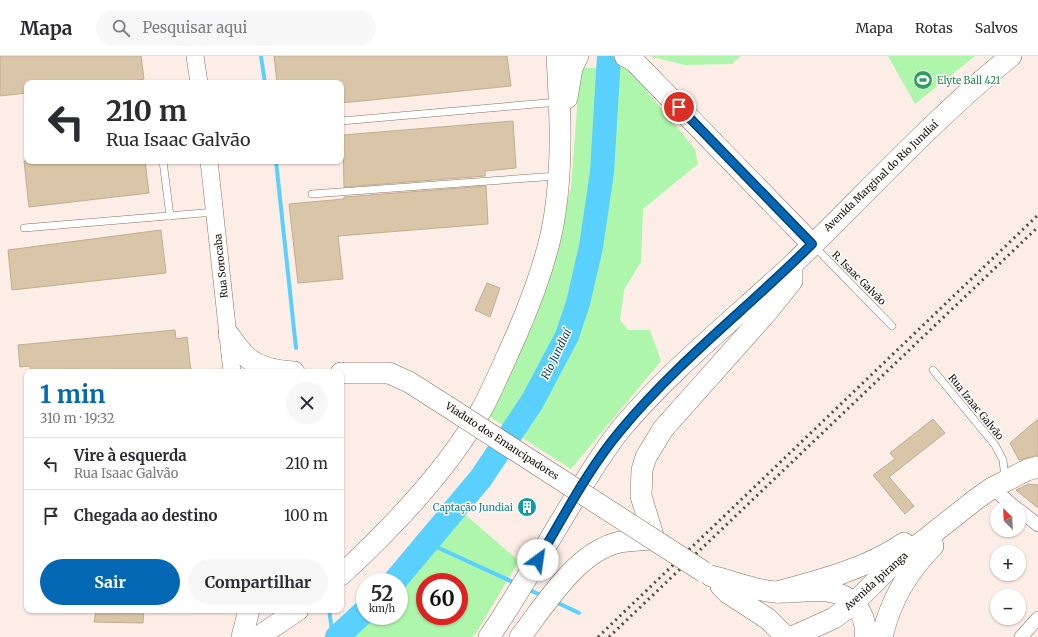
<!DOCTYPE html>
<html lang="pt">
<meta charset="utf-8">
<style>
:root{--surface:#fff;--page:#f7f7f7;--text:#2b2b33;--muted:#7c7c81;--line:#e1e1e2;--accent:#0467b3}
body{margin:0;font-family:Merriweather,serif;background:var(--page);color:var(--text);height:100vh;display:flex;flex-direction:column;font-size:15px;white-space:nowrap}
*{box-sizing:border-box;margin:0}
p{font-size:13px;color:var(--muted)}
.icon{flex:none;width:22px;height:22px;fill:none;stroke:currentColor;stroke-width:2;stroke-linecap:round;stroke-linejoin:round}
.map{position:relative;flex:1;overflow:hidden}
.drawer{position:absolute;left:24px;top:313px;width:320px;height:244px;display:flex;flex-direction:column;background:var(--surface);border-radius:8px;box-shadow:0 1px 3px #0004}
.drawer>*{flex:none}
.hud{position:absolute;left:24px;top:24px;width:320px;height:84px;border-radius:8px;box-shadow:0 1px 3px #0004;background:#fff;color:var(--text);overflow:hidden}
.needle{width:26px;rotate:336deg}
.fabs{position:absolute;left:990px;top:445px;display:grid;gap:8px}
.fabs a{display:grid;place-items:center;width:36px;height:36px;border-radius:50%;background:var(--surface);box-shadow:0 1px 3px #0004;font-size:20px}
.speed{position:absolute;left:356px;top:517px;display:flex;gap:8px;font-size:20px;font-weight:700;text-align:center}
.speed>*{display:grid;place-content:center;width:52px;height:52px;border-radius:50%;background:var(--surface);box-shadow:0 1px 3px #0004;line-height:1}
.speed small{font-size:10px;font-weight:400}
.speed .limit{border:6px solid #d22;background:#fff;color:#111}
.pin{position:absolute;display:grid;place-items:center;width:34px;height:34px;color:#fff;margin:-17px;border:2px solid #fff;border-radius:50%;box-shadow:0 1px 4px #0007}
.me{position:absolute;width:44px;margin:-22px;rotate:31deg;stroke-linejoin:round;filter:drop-shadow(0 0 3px #0008)}
.turn{display:flex;align-items:center;gap:14px;height:84px;padding:0 16px;font-size:18px}
.turn .icon{width:52px;height:52px;stroke-width:2.5}
.turn b{display:block;font-size:28px;line-height:34px}
.round{display:grid;place-items:center;flex:none;width:42px;height:42px;border-radius:21px;background:var(--page)}
.summary{display:flex;align-items:center;justify-content:space-between;height:68px;padding:0 16px}
h1{font-size:24px;font-weight:700;line-height:30px;color:var(--accent)}
.action{display:flex;gap:8px;margin-top:auto;padding:8px 16px}
.action a{flex:1;height:46px;border-radius:24px;background:var(--accent);color:#fff;font-size:16px;font-weight:700;line-height:46px;text-align:center}
.action a+a{background:var(--page);color:var(--text)}
ul{padding:0;list-style:none}
li{display:flex;align-items:center;gap:12px;height:52px;padding:0 16px;border-top:1px solid var(--line)}
li div{flex:1}
li b{display:block;font-size:15px}
li em{font-style:normal}
header{display:flex;align-items:center;gap:24px;box-sizing:border-box;height:56px;padding:0 20px;background:var(--surface);border-bottom:1px solid var(--line)}
header strong{font-size:19px}
nav{display:flex;gap:22px;margin-inline-start:auto;font-size:14px}
.search{width:280px;height:36px;background:var(--page);display:flex;align-items:center;gap:10px;box-sizing:border-box;padding:0 14px;border-radius:22px;color:var(--muted);font-size:15px}
.map>svg:first-child{display:block}
</style>
<header>
<strong>Mapa</strong>
<div class="search"><svg class="icon" aria-label="search" viewBox="0 0 24 24"><circle cx="10" cy="10" r="6"/><path d="M15 15l6 6"/></svg>Pesquisar aqui</div>
<nav><a>Mapa</a><a>Rotas</a><a>Salvos</a></nav>
</header>
<div class="map">
<svg width="1038" height="581" viewBox="0 0 1038 581">
<rect width="100%" height="100%" fill="#fceee7"/>
<g fill="#adf6ac" fill-rule="evenodd">
<polygon points="649,0 741,0 732,8 685,9"/>
<polygon points="888,0 975,0 915,48"/>
<polygon points="621,4 695,93 698,108 643,153 641,206 624,234 620,264 628,274 650,274 661,305 571,413 490,361 535,264 571,132 578,39 583,12 596,12"/>
<path d="M461 455 519 505 476 577 472 581H347L366 560H399V528ZM425 526H459V560H425Z"/>
</g>
<g fill="none" stroke-linecap="round" stroke-linejoin="round">
<g stroke="#59d0fe" stroke-width="4">
<polyline points="261,0 265,27"/>
<polyline points="276,105 296,292"/>
<polyline points="428,487 515,527"/>
<polyline points="527,533 543,540"/>
<polyline points="554,545 579,557"/>
<polyline points="329,554 333,581"/>
</g>
<g stroke="#59d0fe" stroke-width="24">
<polyline points="394,526 481,422 532,346 567,280 578,247 591,191 602,116 609,0"/>
<polyline points="337,581 365,555"/>
</g>
</g>
<g fill="#d9c6a8" stroke="#c0ad90">
<polygon points="0,0 141,0 144,23 134,25 134,27 27,27 27,37 0,40"/>
<polygon points="274,0 507,0 511,30 341,47 341,27 277,27"/>
<polygon points="513,65 516,112 485,115 485,120 344,131 343,79"/>
<polygon points="24,105 145,105 149,137 29,151"/>
<polygon points="486,130 488,168 338,180 343,223 298,227 289,148 344,143 344,141"/>
<polygon points="161,174 166,217 12,234 8,194"/>
<polygon points="487,227 500,232 490,261 475,254"/>
<polygon points="175,274 176,283 187,281 191,316 31,316 30,310 20,311 18,289"/>
<polygon points="933,363 945,377 889,421 914,450 905,458 873,419 895,403 890,397"/>
<polygon points="1038,363 1038,399 1019,404 1010,387"/>
<polygon points="1029,428 1038,429 1038,452 1016,434"/>
<polygon points="96,554 144,554 143,567 94,566"/>
</g>
<g fill="none" stroke-linecap="round" stroke-linejoin="round">
<defs>
<g id="service">
<polyline points="341,65 558,46"/>
<polyline points="163,105 170,160"/>
<polyline points="312,138 557,120"/>
<polyline points="24,172 215,156"/>
<polyline points="814,190 892,270"/>
<polyline points="933,314 995,389 1003,404 1005,423"/>
</g>
<g id="minor">
<polyline points="992,432 1016,452"/>
<polyline points="1019,454 1038,469"/>
<polyline points="1021,581 1038,562"/>
</g>
<g id="tertiary">
<polyline points="195,0 199,27"/>
<polyline points="209,105 232,316"/>
</g>
<g id="primary">
<polyline points="625,0 634,5 812,188"/>
<polyline points="567,42 572,12 578,0"/>
<path d="M229 279C234 286 240 295 247 301 259 312 278 315 294 316"/>
<polyline points="341,317 389,317 409,326 445,349"/>
<path d="M341 519C393 471 449 413 483 351 495 328 505 304 516 280 533 241 549 199 555 157 563 104 560 53 557 0"/>
<path d="M711 520C733 525 752 534 775 536 803 538 835 525 856 550 864 559 866 569 865 581"/>
<polyline points="721,530 728,537 768,563 786,581"/>
<path d="M777 536C819 525 868 512 904 487"/>
<polyline points="242,581 249,554"/>
<polyline points="258,581 298,554"/>
<path d="M489 581C515 543 538 503 562 463 580 433 598 402 620 374 670 314 734 263 791 210 864 140 932 64 1011 0"/>
<path d="M520 581C546 548 577 495 620 486 631 484 642 484 654 483L641 440 642 414 646 401 663 373 768 255 792 225V214"/>
<polyline points="792,581 834,562 854,547 889,512 975,444 992,432 1027,414 1038,411"/>
<path d="M882 581C890 546 907 516 933 490"/>
</g>
</defs>
<use href="#service" stroke="#8d6f5f" stroke-width="8"/>
<use href="#minor" stroke="#8d6f5f" stroke-width="14"/>
<use href="#tertiary" stroke="#8d6f5f" stroke-width="18"/>
<use href="#primary" stroke="#8d6f5f" stroke-width="22"/>
<use href="#service" stroke="#fff" stroke-width="7"/>
<use href="#minor" stroke="#fff" stroke-width="13"/>
<use href="#tertiary" stroke="#fff" stroke-width="17"/>
<use href="#primary" stroke="#fff" stroke-width="21"/>
<g stroke="#554a43" stroke-width="3" stroke-dasharray="2 4" stroke-linecap="butt">
<polyline points="598,581 1038,159"/>
<polyline points="609,581 1038,171"/>
</g>
<defs>
<polyline id="primary-bridge" points="445,349 704,516"/>
</defs>
<use href="#primary-bridge" stroke="#8d6f5f" stroke-width="22" stroke-linecap="butt"/>
<use href="#primary-bridge" stroke="#fff" stroke-width="21"/>
</g>
<g fill="none" stroke-linecap="round" stroke-linejoin="round">
<defs>
<path id="route" d="M538 504C564 460 588 413 621 374 677 306 749 251 812 188L679 51"/>
</defs>
<use href="#route" stroke="#034374" stroke-width="10"/>
<use href="#route" stroke="#0467b3" stroke-width="7"/>
</g>
<defs>
<symbol id="stadium-disc" viewBox="-11 -11 22 22"><circle r="9.5" fill="#2e9e5b" stroke="#fff"/><path d="M0-5a6.5 5 0 1 0 0 10a6.5 5 0 1 0 0-10ZM-3.5-1.8h7v3.6h-7Z" fill="#fff"/></symbol>
<symbol id="building-disc" viewBox="-11 -11 22 22"><circle r="9.5" fill="#0f9aa8" stroke="#fff"/><path d="M-4-6H4V6H1V3H-1V6H-4ZM-2.5-4.3h1.7v1.8h-1.7ZM.8-4.3h1.7v1.8H.8ZM-2.5-1h1.7V.8h-1.7ZM.8-1h1.7V.8H.8Z" fill="#fff"/></symbol>
</defs>
<g fill-rule="evenodd">
<use href="#stadium-disc" x="912" y="13" width="22" height="22"/>
<use href="#building-disc" x="516" y="440" width="22" height="22"/>
</g>
<g text-anchor="middle" dominant-baseline="central" stroke-width="3" stroke-linejoin="round" paint-order="stroke">
<g font-size="10" fill="#27864d" stroke="#fff" text-anchor="start">
<text x="937" y="24">Elyte Ball 421</text>
</g>
<g font-size="10" fill="#180d07" stroke="#fff">
<text transform="translate(881 120) rotate(-44)">Avenida Marginal do Rio Jundiaí</text>
<text transform="translate(221 210) rotate(-96)">Rua Sorocaba</text>
<text transform="translate(859 222) rotate(45)">R. Isaac Galvão</text>
<text transform="translate(976 351) rotate(51)">Rua Izaac Galvão</text>
<text transform="translate(502 385) rotate(33)">Viaduto dos Emancipadores</text>
<text transform="translate(876 525) rotate(-42)">Avenida Ipiranga</text>
</g>
<g font-size="10" fill="#0d838f" stroke="#fff" text-anchor="end">
<text x="513" y="451">Captação Jundiai</text>
</g>
<g font-size="11" font-style="italic" fill="#093f52" stroke="#fff">
<text transform="translate(556 298) rotate(-64)">Rio Jundiaí</text>
</g>
</g>
</svg>
<div class="fabs">
<a><svg class="needle" viewBox="-14 -14 28 28"><path d="M0-13l5 13h-10z" fill="#e53935"/><path d="M0 13l5-13h-10z" fill="#7c7c81"/></svg></a>
<a>+</a>
<a>−</a>
</div>
<div class="speed"><div>52<small>km/h</small></div><div class="limit">60</div></div>
<div class="pin" style="left:679px;top:51px;background:#d93025"><svg class="icon" aria-label="arrive" viewBox="0 0 24 24"><path d="M6 21V4h12l-3 4 3 4H6"/></svg></div>
<svg class="me" style="left:538px;top:504px" viewBox="-20 -20 40 40"><circle r="19" fill="#fff"/><path d="M0-13L10 11 0 6-10 11z" fill="#0467b3"/></svg>
<div class="hud">
<div class="turn"><svg class="icon" aria-label="left" viewBox="0 0 24 24"><path d="M17 20v-9H6M10 6l-5 5 5 5"/></svg><div><b>210 m</b>Rua Isaac Galvão</div></div>
</div>
<section class="drawer">
<div class="summary"><div><h1>1 min</h1><p>310 m · 19:32</p></div><a class="round"><svg class="icon" aria-label="close" viewBox="0 0 24 24"><path d="M6 6l12 12M18 6L6 18"/></svg></a></div>
<ul>
<li><svg class="icon" aria-label="left" viewBox="0 0 24 24"><path d="M17 20v-9H6M10 6l-5 5 5 5"/></svg><div><b>Vire à esquerda</b><p>Rua Isaac Galvão</p></div><em>210 m</em></li>
<li><svg class="icon" aria-label="arrive" viewBox="0 0 24 24"><path d="M6 21V4h12l-3 4 3 4H6"/></svg><div><b>Chegada ao destino</b></div><em>100 m</em></li>
</ul>
<div class="action"><a>Sair</a><a>Compartilhar</a></div>
</section>
</div>
